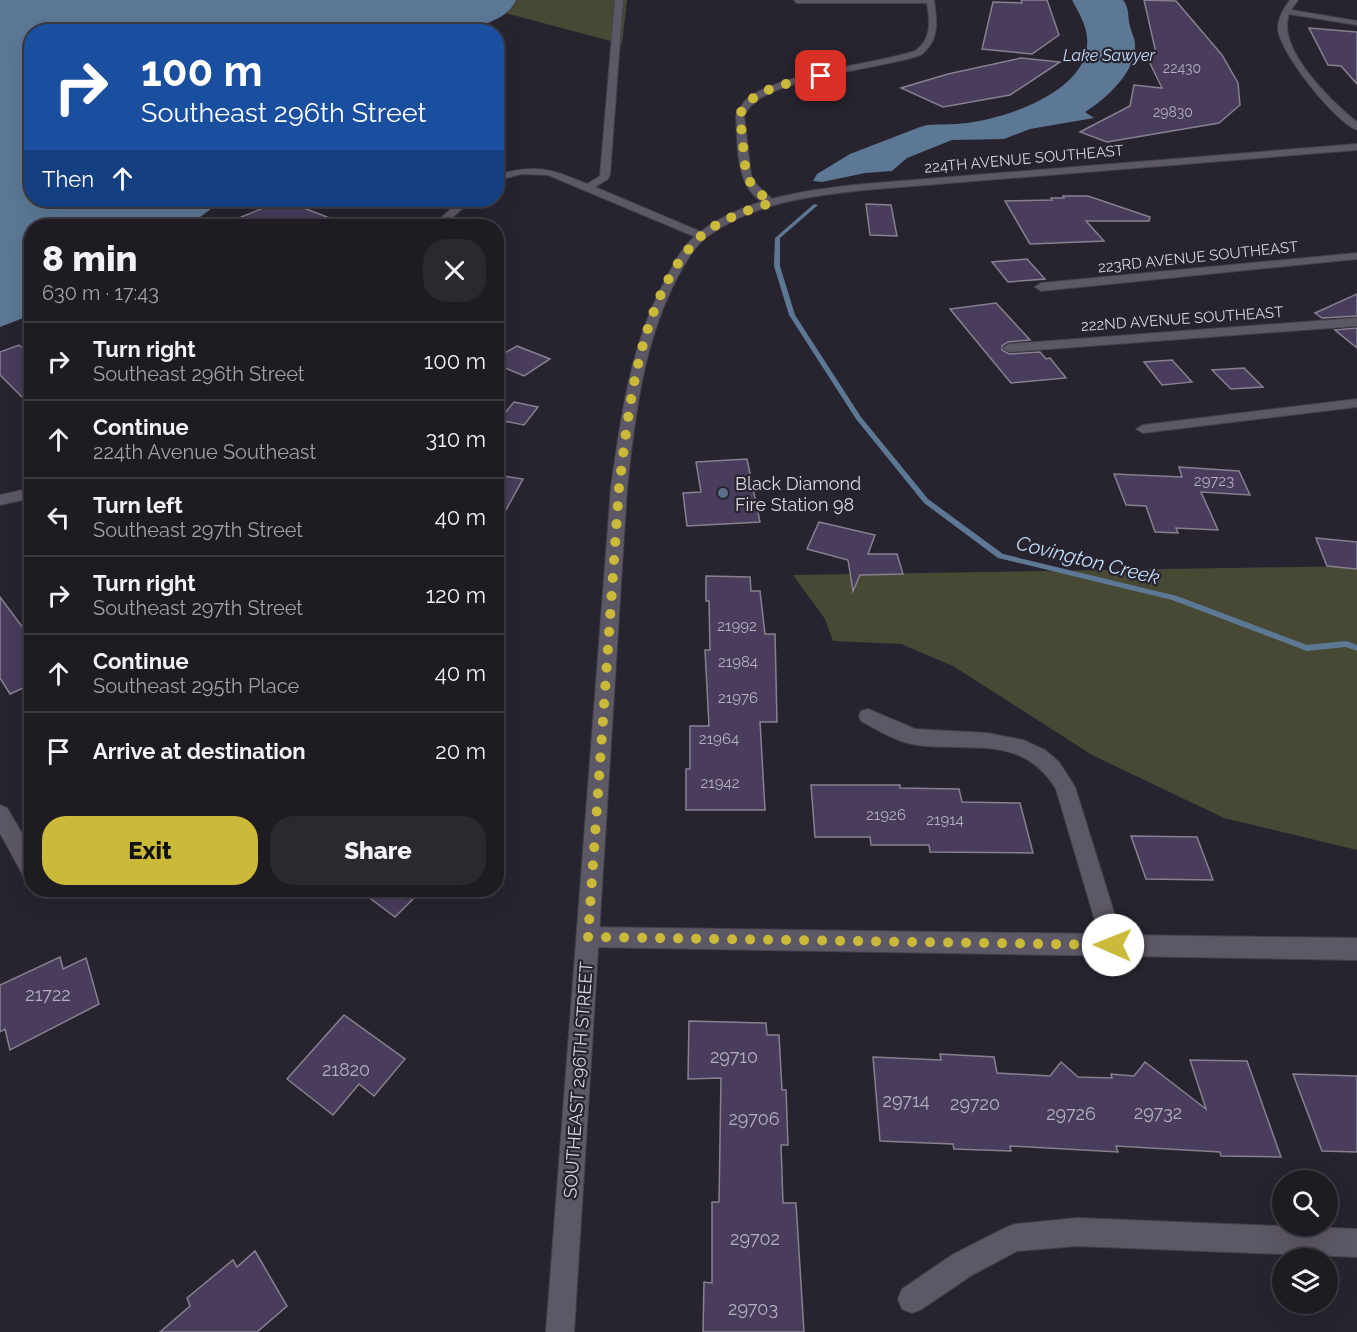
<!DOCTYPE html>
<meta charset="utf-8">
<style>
:root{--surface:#1e1b23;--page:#2b2830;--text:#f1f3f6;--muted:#a1a1a6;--line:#3c3941;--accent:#cbba39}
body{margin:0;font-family:Raleway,sans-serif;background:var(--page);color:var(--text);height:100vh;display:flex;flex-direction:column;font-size:22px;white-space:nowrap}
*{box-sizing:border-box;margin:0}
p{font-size:20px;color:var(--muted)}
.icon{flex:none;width:33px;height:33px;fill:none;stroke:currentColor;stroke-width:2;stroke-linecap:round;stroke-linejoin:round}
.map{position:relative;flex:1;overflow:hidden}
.side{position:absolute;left:24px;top:219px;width:480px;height:678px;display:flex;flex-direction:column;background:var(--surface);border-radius:24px;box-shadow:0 6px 24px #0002,0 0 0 2px var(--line)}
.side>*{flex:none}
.hud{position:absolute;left:24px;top:24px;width:480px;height:183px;border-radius:24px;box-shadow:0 6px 24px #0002,0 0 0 2px var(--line);background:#1a4fa0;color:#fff;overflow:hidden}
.controls{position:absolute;left:1272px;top:1170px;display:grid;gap:12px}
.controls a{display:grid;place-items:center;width:66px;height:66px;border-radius:50%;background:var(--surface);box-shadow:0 6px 24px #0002,0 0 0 2px var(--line);font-size:30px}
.pin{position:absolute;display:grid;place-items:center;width:51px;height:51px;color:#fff;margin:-26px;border-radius:12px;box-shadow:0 3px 9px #0006}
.me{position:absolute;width:66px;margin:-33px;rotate:271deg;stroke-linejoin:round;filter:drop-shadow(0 0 4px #0008)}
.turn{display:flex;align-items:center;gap:21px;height:126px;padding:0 18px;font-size:27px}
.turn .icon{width:78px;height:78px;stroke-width:2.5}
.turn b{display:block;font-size:42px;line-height:51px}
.then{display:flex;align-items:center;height:57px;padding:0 18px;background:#0003;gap:12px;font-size:22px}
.round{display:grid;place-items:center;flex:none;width:63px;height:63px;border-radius:24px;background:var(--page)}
.headline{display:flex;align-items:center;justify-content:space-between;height:102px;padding:0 18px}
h1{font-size:36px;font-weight:800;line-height:45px}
.action{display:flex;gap:12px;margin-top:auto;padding:12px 18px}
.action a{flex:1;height:69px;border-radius:24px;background:var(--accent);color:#111;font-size:24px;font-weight:800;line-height:69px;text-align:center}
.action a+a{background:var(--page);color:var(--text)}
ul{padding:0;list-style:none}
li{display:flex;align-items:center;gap:18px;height:78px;padding:0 18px;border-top:2px solid var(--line)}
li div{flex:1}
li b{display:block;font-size:22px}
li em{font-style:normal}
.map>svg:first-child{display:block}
</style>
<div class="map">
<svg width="1357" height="1332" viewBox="0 0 1357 1332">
<rect width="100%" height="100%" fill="#28242f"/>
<g fill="#484934">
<polygon points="516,0 627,0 622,44 505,13 513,7"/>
<polygon points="1357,566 1357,850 1224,818 1092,755 953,666 901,644 833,641 825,619 793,575"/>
</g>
<g fill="#5c7895">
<path d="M0 0H516C507 21 480 25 461 31L32 32V200H223L188 226H32L31 315 0 327Z"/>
<path d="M1072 0H1123C1130 9 1127 16 1130 26 1131 32 1135 38 1135 44 1137 71 1106 99 1085 112L1094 118 1030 129 1004 139 952 140 907 158 892 171 865 173 822 182 813 181 817 174 850 154 920 127 927 125C942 124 958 125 973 122 1013 116 1092 88 1087 38 1086 24 1079 13 1072 0Z"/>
</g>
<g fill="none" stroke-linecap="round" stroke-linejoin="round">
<polygon fill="#5c7895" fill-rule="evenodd" points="814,204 818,205 780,238 780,266 795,315 861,417 928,499 1003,554 1177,596 1307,645 1346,641 1357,645 1357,651 1346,647 1307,651 1172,600 998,558 924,503 856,419 789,315 774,266 775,238"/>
</g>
<g fill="#493c5c" stroke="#87818f" stroke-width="1.5">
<polygon points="1021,0 1047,0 1059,35 1032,54 982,49 993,2 1022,3"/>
<polygon points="1144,0 1176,1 1222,55 1238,83 1240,105 1219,123 1107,142 1080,132 1130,106 1134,85 1162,88 1145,53 1156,53"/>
<polygon points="1309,28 1357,32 1357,84 1341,66 1328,65"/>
<polygon points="1021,58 1060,62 1010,95 943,107 901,88 948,74"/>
<polygon points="1063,196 1088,196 1150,217 1149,221 1086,221 1104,241 1030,244 1005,201 1052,200 1051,198 1064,198"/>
<polygon points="283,200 348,225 347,226 219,226"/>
<polygon points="866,204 891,205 897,236 870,235"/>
<polygon points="1027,259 1045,279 1008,282 992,262"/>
<polygon points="1357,294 1357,316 1322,318 1315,313"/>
<polygon points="996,303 1030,340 1008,342 1002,346 1002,350 1009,354 1040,352 1046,359 1050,358 1066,378 1011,383 950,309"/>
<polygon points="1357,328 1357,348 1335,330"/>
<polygon points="19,345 32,356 32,407 0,375 0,352"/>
<polygon points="517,346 550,359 524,376 496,364 496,358"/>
<polygon points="1172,360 1192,382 1162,385 1144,362"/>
<polygon points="1244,368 1263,387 1231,389 1212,370"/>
<polygon points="514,402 538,407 524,425 499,420"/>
<polygon points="747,459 760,522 687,526 683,493 701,492 696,462"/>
<polygon points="1179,467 1239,471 1250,495 1201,492 1218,530 1176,528 1178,533 1155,532 1146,506 1126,505 1114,474 1182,477"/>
<polygon points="496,475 523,479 496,528"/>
<polygon points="819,522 875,535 868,554 897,554 903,574 860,575 853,591 848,560 807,549"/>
<polygon points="1316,538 1357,542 1357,569 1327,566"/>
<polygon points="706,576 750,577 751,591 760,591 765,634 775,634 777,722 760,722 765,810 686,810 686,769 690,769 690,726 709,726 705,650 710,650 709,601 706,601"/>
<polygon points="0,597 32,640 32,684 10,694 0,678"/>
<polygon points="811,785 900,785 900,788 959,789 962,802 1020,803 1033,853 930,852 929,845 871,845 870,837 815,837"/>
<polygon points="1131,836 1197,837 1213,880 1146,879"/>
<polygon points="359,890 422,890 395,917"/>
<polygon points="60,957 63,969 86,958 99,1004 10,1050 5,1029 0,1032 0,985"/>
<polygon points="344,1015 405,1059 374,1096 359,1084 333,1115 287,1079"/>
<polygon points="689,1021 766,1023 767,1035 779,1035 782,1090 786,1090 788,1145 781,1145 783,1203 796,1203 804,1332 703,1332 704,1282 712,1283 712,1202 719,1202 721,1078 688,1079"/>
<polygon points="940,1054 994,1057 997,1073 1050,1076 1061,1062 1078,1077 1112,1078 1111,1074 1134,1076 1145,1062 1206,1109 1190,1060 1247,1061 1281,1157 1221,1156 1220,1152 1116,1146 1118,1152 1010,1146 1011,1151 954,1149 953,1144 880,1141 873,1057 941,1060"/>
<polygon points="1293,1074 1357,1076 1357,1152 1322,1151"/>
<polygon points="255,1251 287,1306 257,1332 160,1332 190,1306 187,1298 233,1260 237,1267"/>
</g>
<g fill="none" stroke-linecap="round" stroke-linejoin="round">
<defs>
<g id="street">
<path d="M615 0H623L610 174 608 179 595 187 706 234V238H698L548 175 521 174 496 181V175C536 164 550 168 587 184L600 176Z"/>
<path d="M794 0H934C937 21 940 40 921 55 880 69 781 77 753 104 749 107 747 112 744 115L751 175 757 185 776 203 771 206C734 193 738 146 736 115 739 110 742 104 746 100 776 73 873 65 915 51 932 39 930 22 927 3H797Z"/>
<path d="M1298 0 1291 10 1357 21V25L1289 14C1276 49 1332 102 1357 122V130C1334 121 1282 55 1278 30 1277 19 1284 8 1290 0Z"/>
<polygon points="461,200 472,200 443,226 432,226"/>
<polygon points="1357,253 1357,259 1041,291 1035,287 1041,283"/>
<polygon points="1357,318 1357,326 1009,352 1003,348 1009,344"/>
<polygon points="1357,399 1357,407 1143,433 1136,429 1143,425"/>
<polygon points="32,488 32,498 0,505 0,495"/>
<path d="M868 709 915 729 987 733 1023 740 1045 750 1059 762 1075 787 1121 935 1357 938V960L588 947 580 944 577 937 580 930 588 927 1099 934 1056 789C1023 734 970 752 917 745 897 742 879 731 861 721L859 716 861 711Z"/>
<polygon points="0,805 7,808 32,850 32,879 24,877 0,833"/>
<polygon points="1077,1218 1357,1229 1357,1257 1077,1246 1017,1251 972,1275 922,1309 912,1313 902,1309 898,1299 902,1289 952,1255 1005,1228 1015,1224"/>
</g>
<path id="secondary" d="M1357 144V150L864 190C810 196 753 203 708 236 694 246 686 262 678 276 643 342 635 415 627 488L574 1332H546L611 488C621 415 631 342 667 277 675 261 684 244 699 233 746 197 808 190 864 184Z"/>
</defs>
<use href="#street" stroke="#45414b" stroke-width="2"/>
<use href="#secondary" stroke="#45414b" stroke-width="2"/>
<use href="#street" fill="#5d5865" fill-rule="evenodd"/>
<use href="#secondary" fill="#5d5865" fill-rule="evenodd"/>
</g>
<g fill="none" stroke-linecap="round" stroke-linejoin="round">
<path stroke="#cbba39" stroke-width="10" stroke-dasharray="0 18" d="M821 76C797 81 748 89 740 115L746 175 753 187 771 203C748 210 719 220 701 236 639 295 629 408 619 488L588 937 1113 945"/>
</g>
<circle fill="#5c6f8a" stroke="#28242f" stroke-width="2" cx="723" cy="493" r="6"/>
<g text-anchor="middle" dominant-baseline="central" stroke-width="4.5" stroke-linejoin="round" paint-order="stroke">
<g font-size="14" fill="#b5b0be">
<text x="1182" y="68">22430</text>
<text x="1173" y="112">29830</text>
</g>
<g font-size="15" fill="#d9d6de" stroke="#28242f">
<text transform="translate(1024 159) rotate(-5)">224TH AVENUE SOUTHEAST</text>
<text transform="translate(1198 257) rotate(-6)">223RD AVENUE SOUTHEAST</text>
<text transform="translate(1182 319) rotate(-4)">222ND AVENUE SOUTHEAST</text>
</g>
<g font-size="15" fill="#b5b0be">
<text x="1214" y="481">29723</text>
<text x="737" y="626">21992</text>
<text x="738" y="662">21984</text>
<text x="738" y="698">21976</text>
<text x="719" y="739">21964</text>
<text x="720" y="783">21942</text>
<text x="886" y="815">21926</text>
<text x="945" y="820">21914</text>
</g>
<g font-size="16" font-style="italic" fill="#c2defc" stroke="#28242f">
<text x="1109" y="55">Lake Sawyer</text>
</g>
<g font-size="18" fill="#d9d6de" stroke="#28242f" text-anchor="start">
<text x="735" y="483">Black Diamond<tspan x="735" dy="21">Fire Station 98</tspan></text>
</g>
<g font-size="18" fill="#b5b0be">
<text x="48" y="994">21722</text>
<text x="734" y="1056">29710</text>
<text x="346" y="1069">21820</text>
<text x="906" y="1100">29714</text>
<text x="975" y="1103">29720</text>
<text x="1158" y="1112">29732</text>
<text x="1071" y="1113">29726</text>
<text x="754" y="1118">29706</text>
<text x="755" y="1238">29702</text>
<text x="753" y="1308">29703</text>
</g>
<g font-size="18" fill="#d9d6de" stroke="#28242f">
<text transform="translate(578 1080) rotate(-86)">SOUTHEAST 296TH STREET</text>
</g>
<g font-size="20" font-style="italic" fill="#c2defc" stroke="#28242f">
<text transform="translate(1088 560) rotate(14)">Covington Creek</text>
</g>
</g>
</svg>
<div class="controls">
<a><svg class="icon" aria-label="search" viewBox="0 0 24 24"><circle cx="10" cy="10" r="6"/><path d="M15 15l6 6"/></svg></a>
<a><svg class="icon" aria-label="layers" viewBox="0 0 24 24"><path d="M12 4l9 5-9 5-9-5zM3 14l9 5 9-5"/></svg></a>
</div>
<div class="pin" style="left:821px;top:76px;background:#d93025"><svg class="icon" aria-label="arrive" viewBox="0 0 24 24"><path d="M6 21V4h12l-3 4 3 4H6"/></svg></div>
<svg class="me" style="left:1113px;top:945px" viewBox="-20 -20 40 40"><circle r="19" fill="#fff"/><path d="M0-13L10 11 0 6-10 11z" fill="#cbba39"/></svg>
<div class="hud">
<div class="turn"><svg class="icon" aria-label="right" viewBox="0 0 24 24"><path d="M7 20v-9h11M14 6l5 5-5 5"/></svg><div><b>100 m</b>Southeast 296th Street</div></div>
<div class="then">Then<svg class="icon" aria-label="ahead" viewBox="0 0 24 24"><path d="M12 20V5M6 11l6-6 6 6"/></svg></div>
</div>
<section class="side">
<div class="headline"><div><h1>8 min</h1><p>630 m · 17:43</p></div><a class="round"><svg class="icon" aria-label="close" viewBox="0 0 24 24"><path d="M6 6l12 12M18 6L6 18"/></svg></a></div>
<ul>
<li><svg class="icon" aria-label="right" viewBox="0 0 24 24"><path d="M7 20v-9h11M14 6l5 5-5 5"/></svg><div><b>Turn right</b><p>Southeast 296th Street</p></div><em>100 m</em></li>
<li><svg class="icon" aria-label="ahead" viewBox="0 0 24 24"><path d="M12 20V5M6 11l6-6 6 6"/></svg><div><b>Continue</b><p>224th Avenue Southeast</p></div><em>310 m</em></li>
<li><svg class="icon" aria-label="left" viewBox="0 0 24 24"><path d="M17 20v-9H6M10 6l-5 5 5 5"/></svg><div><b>Turn left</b><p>Southeast 297th Street</p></div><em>40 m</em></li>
<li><svg class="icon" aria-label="right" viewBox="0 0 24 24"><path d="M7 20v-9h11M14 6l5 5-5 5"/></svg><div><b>Turn right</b><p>Southeast 297th Street</p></div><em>120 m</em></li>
<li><svg class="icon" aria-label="ahead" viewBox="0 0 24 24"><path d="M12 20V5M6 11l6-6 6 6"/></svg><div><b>Continue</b><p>Southeast 295th Place</p></div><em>40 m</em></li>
<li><svg class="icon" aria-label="arrive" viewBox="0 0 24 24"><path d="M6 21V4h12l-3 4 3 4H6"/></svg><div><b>Arrive at destination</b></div><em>20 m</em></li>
</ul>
<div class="action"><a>Exit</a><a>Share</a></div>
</section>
</div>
